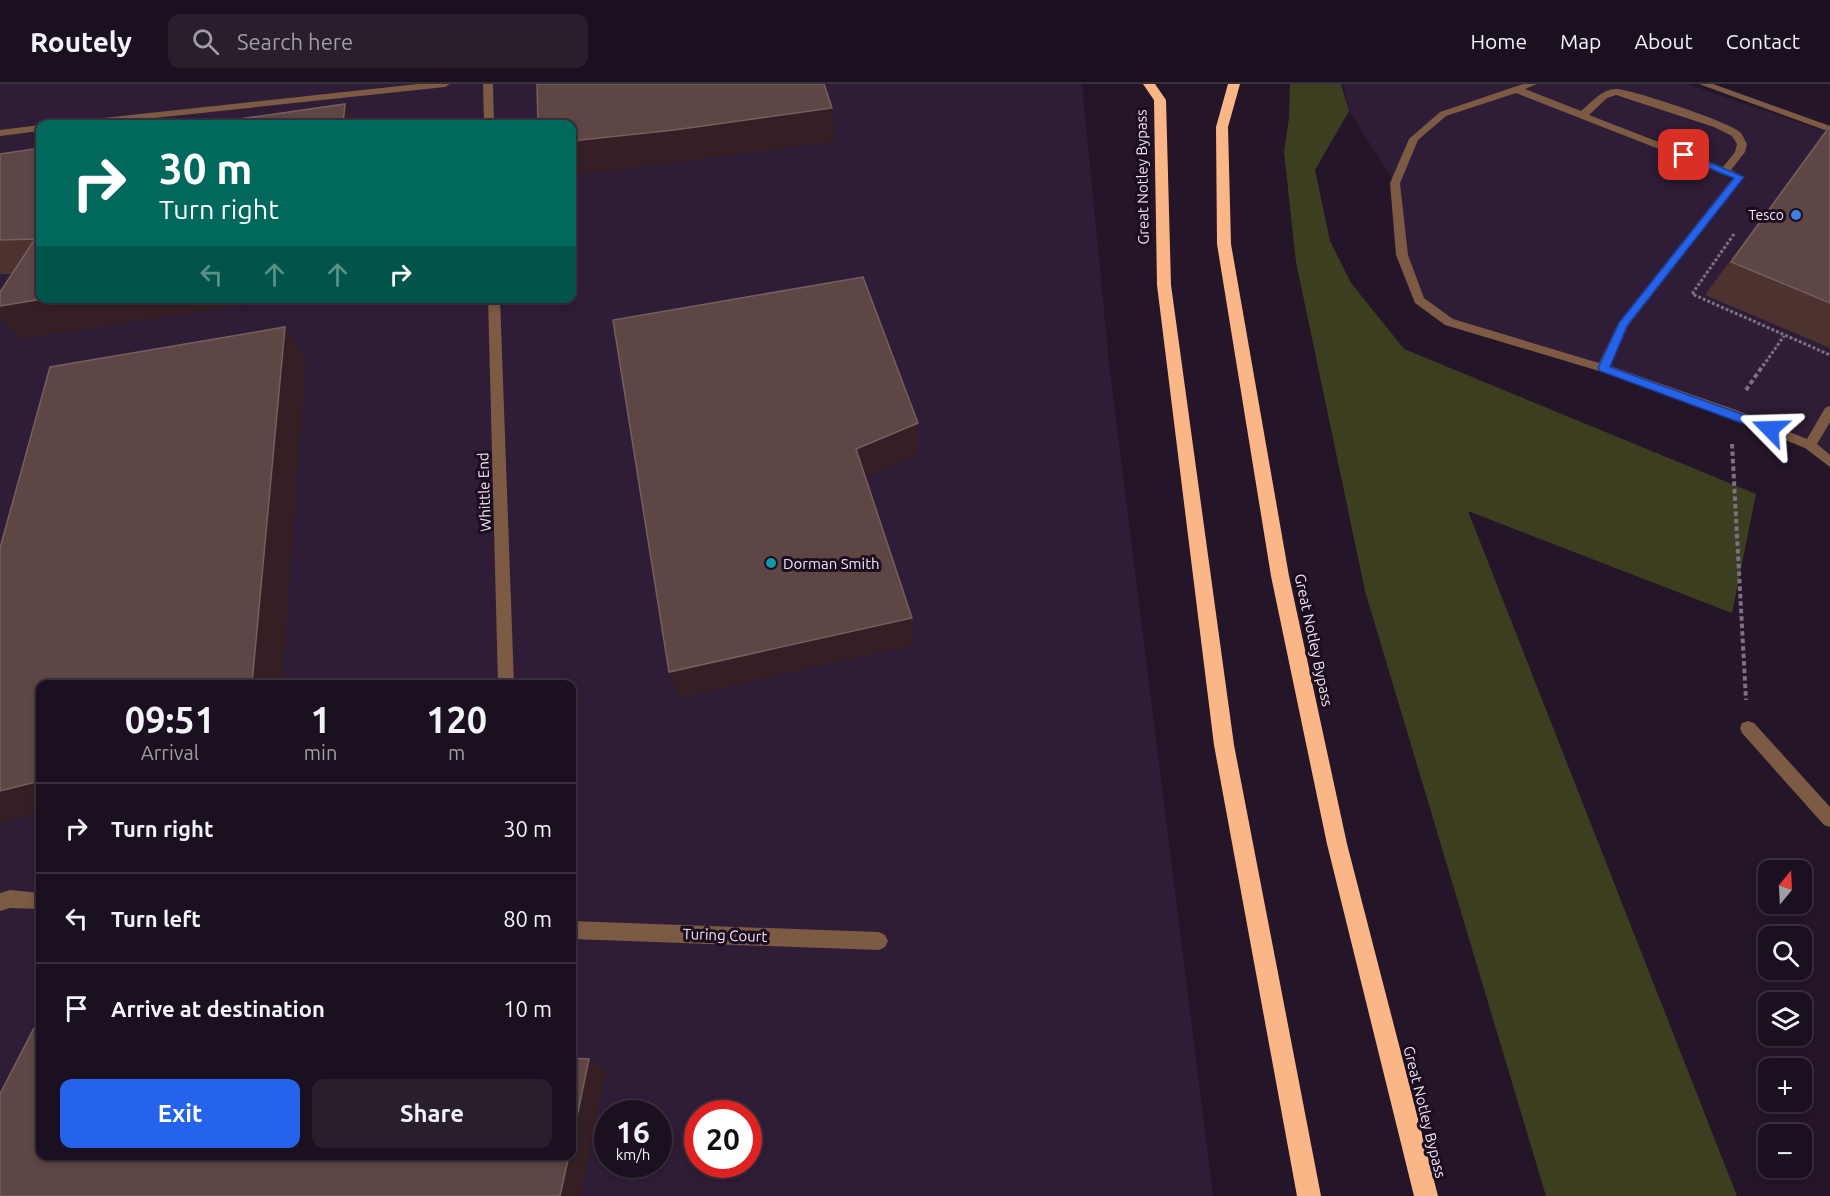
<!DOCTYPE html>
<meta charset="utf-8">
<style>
:root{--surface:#1b101f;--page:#281e2c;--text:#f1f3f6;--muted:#a09da4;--line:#39303d;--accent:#2563eb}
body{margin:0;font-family:Ubuntu,sans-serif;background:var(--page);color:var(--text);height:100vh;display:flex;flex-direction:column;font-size:22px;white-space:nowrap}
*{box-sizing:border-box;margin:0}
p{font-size:20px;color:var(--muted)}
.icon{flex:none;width:33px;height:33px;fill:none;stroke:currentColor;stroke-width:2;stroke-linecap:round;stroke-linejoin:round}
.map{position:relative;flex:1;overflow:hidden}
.panel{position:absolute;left:36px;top:596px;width:540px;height:480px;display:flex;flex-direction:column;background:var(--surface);border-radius:12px;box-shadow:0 3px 9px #0003,0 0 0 2px var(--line)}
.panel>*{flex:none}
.guide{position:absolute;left:36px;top:36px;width:540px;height:183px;border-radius:12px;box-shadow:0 3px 9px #0003,0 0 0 2px var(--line);background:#00695c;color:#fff;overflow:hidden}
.needle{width:39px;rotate:18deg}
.buttons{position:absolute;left:1758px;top:776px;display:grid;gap:12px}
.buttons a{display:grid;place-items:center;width:54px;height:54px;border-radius:12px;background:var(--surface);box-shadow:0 3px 9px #0003,0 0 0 2px var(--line);font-size:30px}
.speed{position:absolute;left:594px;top:1016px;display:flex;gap:12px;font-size:30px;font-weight:700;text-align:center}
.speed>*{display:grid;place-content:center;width:78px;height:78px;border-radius:50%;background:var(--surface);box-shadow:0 3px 9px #0003,0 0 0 2px var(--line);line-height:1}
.speed small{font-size:15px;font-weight:400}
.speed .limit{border:9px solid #d22;background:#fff;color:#111}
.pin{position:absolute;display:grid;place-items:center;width:51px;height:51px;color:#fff;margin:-26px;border-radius:12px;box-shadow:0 3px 9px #0006}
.me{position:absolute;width:66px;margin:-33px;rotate:292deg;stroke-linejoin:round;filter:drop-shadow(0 0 4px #0008)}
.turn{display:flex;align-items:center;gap:21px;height:126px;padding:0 24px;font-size:27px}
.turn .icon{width:78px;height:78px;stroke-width:2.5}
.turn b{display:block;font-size:42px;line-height:51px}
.lanes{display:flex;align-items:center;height:57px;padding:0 24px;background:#0003;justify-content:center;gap:30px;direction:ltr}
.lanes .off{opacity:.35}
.eta{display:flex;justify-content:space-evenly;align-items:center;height:102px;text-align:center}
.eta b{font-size:36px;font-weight:600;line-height:42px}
.primary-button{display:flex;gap:12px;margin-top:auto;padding:12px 24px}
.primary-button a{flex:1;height:69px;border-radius:12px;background:var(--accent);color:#fff;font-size:24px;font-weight:600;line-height:69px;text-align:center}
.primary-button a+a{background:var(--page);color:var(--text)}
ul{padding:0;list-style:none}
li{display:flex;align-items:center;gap:18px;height:90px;padding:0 24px;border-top:2px solid var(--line)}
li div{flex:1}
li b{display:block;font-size:22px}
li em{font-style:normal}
header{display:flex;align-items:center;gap:36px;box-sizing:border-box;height:84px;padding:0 30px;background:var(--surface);border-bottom:2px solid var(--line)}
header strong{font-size:28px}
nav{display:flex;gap:33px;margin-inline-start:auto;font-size:21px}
.search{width:420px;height:54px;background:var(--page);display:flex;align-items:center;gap:15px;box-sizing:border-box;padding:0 21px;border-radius:12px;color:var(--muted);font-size:22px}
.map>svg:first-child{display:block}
</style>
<header>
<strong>Routely</strong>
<div class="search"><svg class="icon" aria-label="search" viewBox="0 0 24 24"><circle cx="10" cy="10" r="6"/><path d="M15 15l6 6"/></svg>Search here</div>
<nav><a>Home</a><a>Map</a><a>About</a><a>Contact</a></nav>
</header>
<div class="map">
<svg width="1830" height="1112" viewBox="0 0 1830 1112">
<rect width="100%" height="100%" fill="#241529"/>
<g fill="#2f1c36" fill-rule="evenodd">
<path d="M0 0H1082L1110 288 1213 1112H0ZM40 40H572V214H40ZM40 600H572V1071H40ZM608 1029H658V1080H608ZM698 1029H748V1080H698Z"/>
<polygon points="1343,0 1687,0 1830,49 1830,378 1810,361 1731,329 1449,238 1419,216 1402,171 1395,99 1349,27"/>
</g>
<polygon fill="#3d3e20" points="1290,0 1341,0 1349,27 1315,86 1330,157 1351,199 1404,265 1756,410 1732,529 1468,427 1737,1112 1546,1112 1365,507 1296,178 1284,68 1289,34"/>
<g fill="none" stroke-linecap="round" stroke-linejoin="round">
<g stroke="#7d7081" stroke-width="3" stroke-dasharray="3 2" stroke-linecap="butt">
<polyline points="1734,150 1692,210 1830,271"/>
<polyline points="1763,282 1784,252"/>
</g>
<g stroke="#7d7081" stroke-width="4" stroke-dasharray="4.5 3" stroke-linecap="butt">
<polyline points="1746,306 1764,280"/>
<polyline points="1732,360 1746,616"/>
</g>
<g fill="#7c5a43" fill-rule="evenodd">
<polygon points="418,0 450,0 445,3 98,40 70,40 75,37"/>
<polygon points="483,0 493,0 494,40 484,40"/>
<path d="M1523 0H1537L1525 5 1581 27C1591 19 1602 5 1616 5 1631 5 1729 38 1740 48 1743 51 1745 57 1747 60L1745 68 1731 86 1744 93 1628 242 1610 282 1736 326 1807 355 1825 324 1830 322V338L1817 360 1830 371V383L1805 364 1726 332 1599 287 1445 241 1415 219 1396 171 1390 99 1409 55 1440 28ZM1516 9 1733 94 1619 238 1599 279 1453 235 1424 214 1408 171 1400 99 1418 56 1446 32ZM1616 11 1714 43 1732 52 1737 60 1735 68 1723 83 1589 31 1607 14Z"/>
<polygon points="1699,0 1713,0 1830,42 1830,48"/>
<polygon points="40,41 40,47 0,52 0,46"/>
<polygon points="488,214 500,214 514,600 498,600"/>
<polygon points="1748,637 1754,639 1830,723 1830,743 1824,741 1742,649 1740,644 1742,639"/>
<polygon points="10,806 40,809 40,825 10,824 0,827 0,809"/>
<polygon points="572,837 879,848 885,851 888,857 885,863 879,866 572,855"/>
</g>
<g fill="#fbb688" fill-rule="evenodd">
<polygon points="1143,0 1155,0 1166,16 1171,201 1234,661 1321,1112 1297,1112 1214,661 1157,201 1154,16"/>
<polygon points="1228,0 1240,0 1228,43 1231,160 1289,492 1347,760 1438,1112 1414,1112 1327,760 1271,492 1217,160 1216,43"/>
</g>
</g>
<g fill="#4c332f">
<polygon points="1830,40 1830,264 1705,211"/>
<polygon points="40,64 40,214 21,255 0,234 0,208 12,190 0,190 0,70"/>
</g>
<g fill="#351f24">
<polygon points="345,20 355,40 343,40"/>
<polygon points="832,24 835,57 681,78 572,91 572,57"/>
<polygon points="49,214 289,214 21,255 0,234 0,222"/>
<polygon points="285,243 306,275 282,600 252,600"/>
<polygon points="918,339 918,370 859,396 856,365"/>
<polygon points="912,534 912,561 679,614 669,588"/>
<polygon points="40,697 40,729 0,739 0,707"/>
<polygon points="589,975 606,987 581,1112 560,1112 569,1071 572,1071 572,1057"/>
</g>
<g fill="#5e4644" stroke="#755f60" stroke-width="1.5">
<polygon points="537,0 824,0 832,24 674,46 572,57 572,40 538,40"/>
<polygon points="345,20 343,40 204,40"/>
<polygon points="1830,42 1830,219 1731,178"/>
<polygon points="40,64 40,214 49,214 0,222 0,208 35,155 0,156 0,70"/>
<polygon points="863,193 918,339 856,365 912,534 669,588 613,236"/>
<polygon points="285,243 252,600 40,600 40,697 0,707 0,464 50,283"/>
<polygon points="34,944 40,944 40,1071 569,1071 560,1112 0,1112 0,1010"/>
<polygon points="572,974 589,975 572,1057"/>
</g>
<polygon fill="#2563eb" stroke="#184099" stroke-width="1.5" points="1681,69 1687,69 1744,93 1627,242 1610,283 1775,342 1775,348 1766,348 1600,287 1598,284 1619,239 1734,94 1681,73"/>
<circle fill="#3f7fe0" stroke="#1b0c1f" stroke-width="2" cx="1796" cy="131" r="6"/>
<circle fill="#0f9aa8" stroke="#1b0c1f" stroke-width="2" cx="771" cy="479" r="6"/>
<g text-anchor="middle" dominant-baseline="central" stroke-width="6" stroke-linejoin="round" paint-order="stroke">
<g font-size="14" fill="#f1e7f4" stroke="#1b0c1f" text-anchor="end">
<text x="1784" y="131">Tesco</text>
</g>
<g font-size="15" fill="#f1e7f4" stroke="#1b0c1f">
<text transform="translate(1142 93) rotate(-91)">Great Notley Bypass</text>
<text transform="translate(484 408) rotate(-92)">Whittle End</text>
<text transform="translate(1314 556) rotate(78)">Great Notley Bypass</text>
<text transform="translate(725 851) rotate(2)">Turing Court</text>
<text transform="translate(1425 1028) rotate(76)">Great Notley Bypass</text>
</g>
<g font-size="15" fill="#f1e7f4" stroke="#1b0c1f" text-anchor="start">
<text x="783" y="479">Dorman Smith</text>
</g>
</g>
</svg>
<div class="buttons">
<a><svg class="needle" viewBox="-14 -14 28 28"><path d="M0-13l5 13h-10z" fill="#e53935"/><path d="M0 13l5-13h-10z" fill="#a09da4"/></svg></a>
<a><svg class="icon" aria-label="search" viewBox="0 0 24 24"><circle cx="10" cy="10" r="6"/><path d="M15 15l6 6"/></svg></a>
<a><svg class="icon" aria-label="layers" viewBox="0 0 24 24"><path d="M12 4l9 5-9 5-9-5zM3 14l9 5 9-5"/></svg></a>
<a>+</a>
<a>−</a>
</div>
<div class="speed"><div>16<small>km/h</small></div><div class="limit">20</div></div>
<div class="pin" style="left:1684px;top:71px;background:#d93025"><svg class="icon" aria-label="arrive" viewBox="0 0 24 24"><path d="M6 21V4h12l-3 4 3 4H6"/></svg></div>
<svg class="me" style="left:1770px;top:345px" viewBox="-20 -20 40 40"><path d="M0-17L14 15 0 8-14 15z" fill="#2563eb" stroke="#fff" stroke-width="4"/></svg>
<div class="guide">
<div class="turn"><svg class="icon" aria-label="right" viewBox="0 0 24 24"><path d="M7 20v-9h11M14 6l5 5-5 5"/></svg><div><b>30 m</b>Turn right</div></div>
<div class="lanes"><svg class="icon off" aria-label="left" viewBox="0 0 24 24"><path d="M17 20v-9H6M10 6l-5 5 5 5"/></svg><svg class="icon off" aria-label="ahead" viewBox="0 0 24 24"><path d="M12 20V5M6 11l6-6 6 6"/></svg><svg class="icon off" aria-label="ahead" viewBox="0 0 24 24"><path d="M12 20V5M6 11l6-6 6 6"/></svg><svg class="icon" aria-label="right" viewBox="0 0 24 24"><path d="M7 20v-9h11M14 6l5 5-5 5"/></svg></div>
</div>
<section class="panel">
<div class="eta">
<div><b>09:51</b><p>Arrival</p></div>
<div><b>1</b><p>min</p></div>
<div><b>120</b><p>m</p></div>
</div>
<ul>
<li><svg class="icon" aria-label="right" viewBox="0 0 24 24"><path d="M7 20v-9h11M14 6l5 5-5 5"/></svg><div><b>Turn right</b></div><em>30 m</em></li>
<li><svg class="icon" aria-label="left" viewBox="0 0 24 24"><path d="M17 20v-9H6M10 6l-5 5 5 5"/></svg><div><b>Turn left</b></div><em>80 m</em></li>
<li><svg class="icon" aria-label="arrive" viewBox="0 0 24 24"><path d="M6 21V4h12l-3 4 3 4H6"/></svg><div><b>Arrive at destination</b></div><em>10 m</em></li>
</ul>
<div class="primary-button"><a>Exit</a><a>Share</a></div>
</section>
</div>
